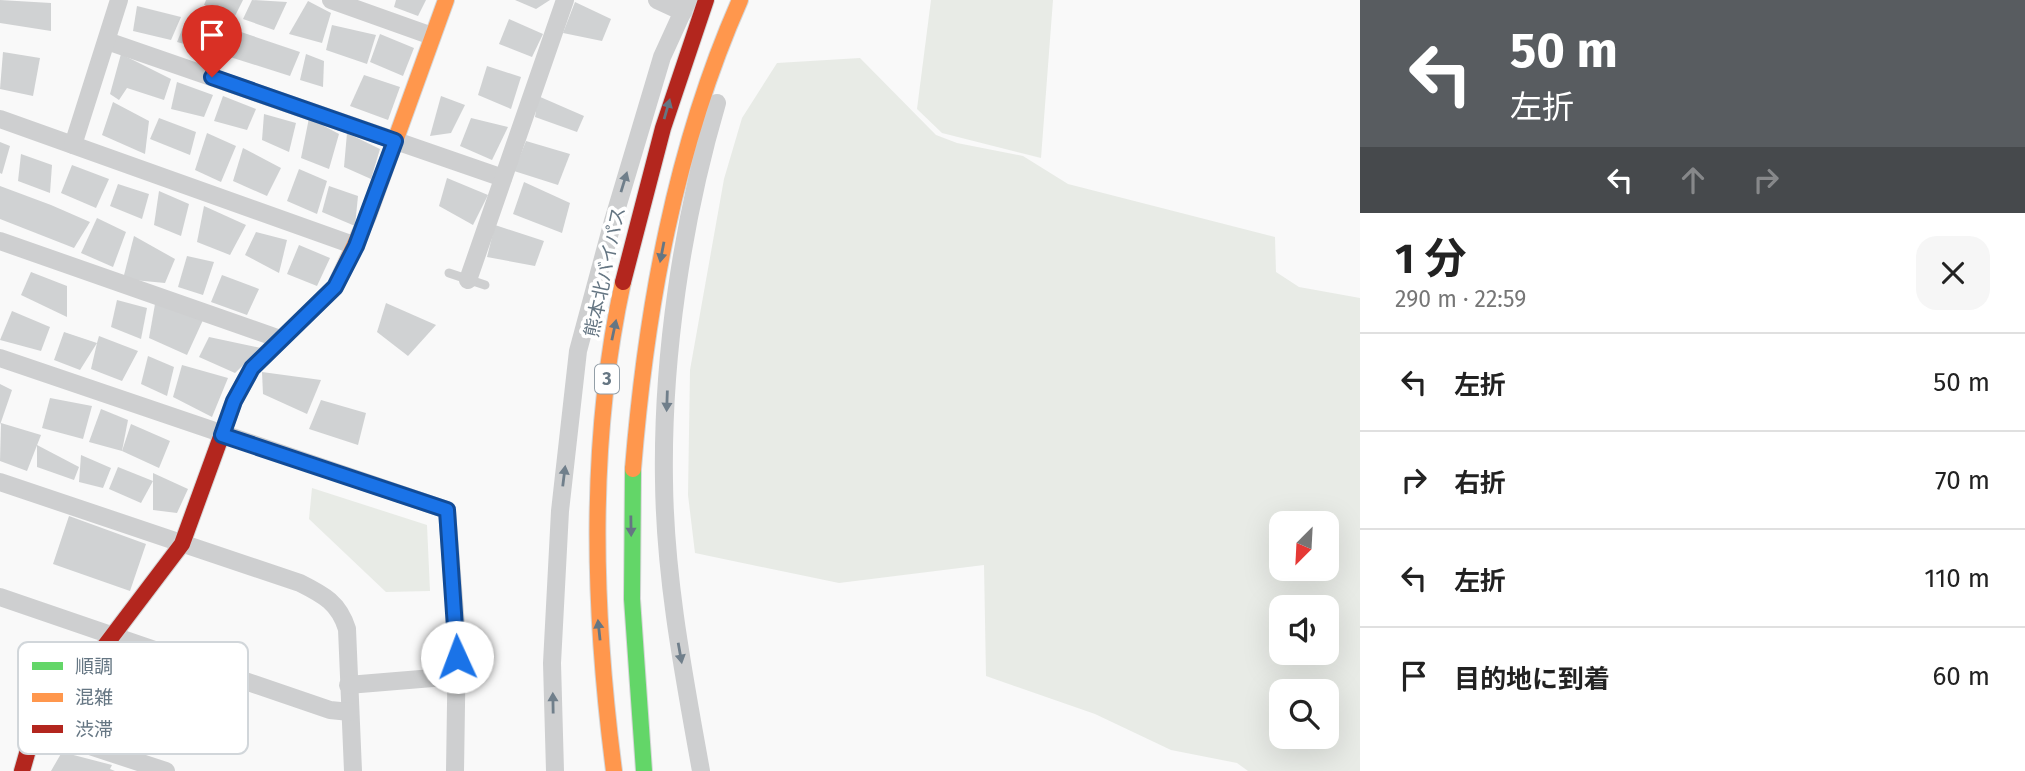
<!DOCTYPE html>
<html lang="ja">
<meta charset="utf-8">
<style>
:root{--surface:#fff;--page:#f6f6f6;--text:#222;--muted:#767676;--line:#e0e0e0}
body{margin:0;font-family:"Fira Sans","Noto Sans JP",sans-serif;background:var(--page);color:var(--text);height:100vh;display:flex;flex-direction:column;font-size:26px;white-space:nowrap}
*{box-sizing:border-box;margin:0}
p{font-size:23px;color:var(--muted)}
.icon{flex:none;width:38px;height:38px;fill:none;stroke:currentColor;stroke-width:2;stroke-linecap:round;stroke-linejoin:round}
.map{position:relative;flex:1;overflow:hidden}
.panel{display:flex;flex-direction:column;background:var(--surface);width:665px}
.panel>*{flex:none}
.top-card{background:#585c60;color:#fff;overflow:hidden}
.needle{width:46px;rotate:204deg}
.tools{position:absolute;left:1269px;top:511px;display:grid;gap:14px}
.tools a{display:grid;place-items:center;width:70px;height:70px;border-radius:14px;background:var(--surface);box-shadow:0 7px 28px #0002;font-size:35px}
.pin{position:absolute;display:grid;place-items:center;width:60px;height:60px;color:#fff;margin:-72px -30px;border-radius:50% 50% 50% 0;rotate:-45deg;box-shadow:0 0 7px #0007}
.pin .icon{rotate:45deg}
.me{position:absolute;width:77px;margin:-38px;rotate:358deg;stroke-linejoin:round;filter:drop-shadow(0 0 5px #0008)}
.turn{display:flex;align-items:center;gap:24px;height:147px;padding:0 35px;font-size:32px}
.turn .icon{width:91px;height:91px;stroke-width:2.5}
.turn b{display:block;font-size:49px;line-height:60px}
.lanes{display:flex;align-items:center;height:66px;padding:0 35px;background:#0003;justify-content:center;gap:35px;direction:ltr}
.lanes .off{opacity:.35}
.round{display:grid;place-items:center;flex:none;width:74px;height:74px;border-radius:21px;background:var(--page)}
.head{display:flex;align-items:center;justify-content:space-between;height:119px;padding:0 35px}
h1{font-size:42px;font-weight:700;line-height:52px}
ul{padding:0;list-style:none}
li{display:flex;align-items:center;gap:21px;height:98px;padding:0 35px;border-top:2px solid var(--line)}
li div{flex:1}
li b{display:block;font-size:26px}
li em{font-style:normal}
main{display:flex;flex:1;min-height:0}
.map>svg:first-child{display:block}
</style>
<main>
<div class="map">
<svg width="1360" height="771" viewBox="0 0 1360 771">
<rect width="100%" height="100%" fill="#f9f9f9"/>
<g fill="#e8ebe6" fill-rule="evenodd">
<polygon points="931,0 1053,0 1041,158 942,133 917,109"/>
<path d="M860 58 936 135 957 143 1023 156 1068 184 1275 237 1276 272 1299 287 1360 298V771H1248L1237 763 1171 750 1095 714 986 676 984 565 839 583 695 553 688 495 690 370 724 179 742 118 777 63ZM1326 523V569H1281V523ZM1326 607V653H1281V607ZM1326 691V737H1281V691Z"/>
<polygon points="312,488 427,525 430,591 386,592 309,519"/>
</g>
<g fill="#d0d2d3">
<polygon points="0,0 51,3 51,31 0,23"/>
<polygon points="206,0 243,0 235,16 204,5"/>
<polygon points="252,0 287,2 274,30 243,19"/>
<polygon points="396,0 426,0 418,16 394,7"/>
<polygon points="515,0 550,0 536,9"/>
<polygon points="308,1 331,13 322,43 289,34"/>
<polygon points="575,2 611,19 602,41 563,33"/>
<polygon points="137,6 181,17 171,40 133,31"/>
<polygon points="509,19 543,34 532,57 499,44"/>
<polygon points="186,20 226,31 225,55 177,42"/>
<polygon points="332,25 376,35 367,64 326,50"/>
<polygon points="235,30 300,52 290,76 230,57"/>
<polygon points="380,34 414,48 403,76 370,62"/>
<polygon points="3,52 40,58 33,96 0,89"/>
<polygon points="121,54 171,79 164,100 127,88 119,100 110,94"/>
<polygon points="306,54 324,61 323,87 300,80"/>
<polygon points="487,66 521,77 511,109 478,95"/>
<polygon points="364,75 400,87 388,120 350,106"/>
<polygon points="177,82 213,95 204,117 171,109"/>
<polygon points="223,96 256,109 247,130 214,121"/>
<polygon points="441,96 465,105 451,133 430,136"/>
<polygon points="538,96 584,116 577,132 535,117"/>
<polygon points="113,102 149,121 145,154 102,135"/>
<polygon points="264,114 296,123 289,152 262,140"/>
<polygon points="159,118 196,132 190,155 150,139"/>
<polygon points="309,118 339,134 329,169 301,158"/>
<polygon points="471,118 508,127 492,160 460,146"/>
<polygon points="207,133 236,146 221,182 195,170"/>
<polygon points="347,133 380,149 371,179 344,167"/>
<polygon points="526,141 570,154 558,185 514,171"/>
<polygon points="0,142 10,146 2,174 0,173"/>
<polygon points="243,148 281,168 267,196 233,181"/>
<polygon points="21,154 52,165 50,193 18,181"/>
<polygon points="72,165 109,179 96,208 61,193"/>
<polygon points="299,169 327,181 317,214 287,201"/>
<polygon points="447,178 488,195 473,225 439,206"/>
<polygon points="524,182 570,203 562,233 513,214"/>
<polygon points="118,184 149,194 142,219 110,206"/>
<polygon points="0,186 51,205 90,222 74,248 0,219"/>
<polygon points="329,186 358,196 355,226 322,212"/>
<polygon points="159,191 189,204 181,236 154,225"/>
<polygon points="204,206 246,225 230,255 197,242"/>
<polygon points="97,218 126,232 113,267 81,253"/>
<polygon points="495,225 544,241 535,266 487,257"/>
<polygon points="256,232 287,240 279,273 245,255"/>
<polygon points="134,236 175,259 165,283 123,279"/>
<polygon points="299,245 330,258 317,286 287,274"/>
<polygon points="187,256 214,262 203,295 178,287"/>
<polygon points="31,272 67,286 67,317 21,295"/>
<polygon points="222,275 259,289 247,315 211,302"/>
<polygon points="117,300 147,308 141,339 111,327"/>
<polygon points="386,303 436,325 408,356 377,332"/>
<polygon points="155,304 203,320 187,355 149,338"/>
<polygon points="12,311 50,327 41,351 0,340"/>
<polygon points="64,332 97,343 99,336 138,351 122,381 91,369 97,343 80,370 54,360"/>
<polygon points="209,337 261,348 235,373 199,357"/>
<polygon points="148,356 174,367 167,396 141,384"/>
<polygon points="182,365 228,378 212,417 173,397"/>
<polygon points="262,372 321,380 307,414 263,394"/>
<polygon points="0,384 12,390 0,425"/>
<polygon points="50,398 92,406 83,439 42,428"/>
<polygon points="321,400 366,413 358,445 309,429"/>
<polygon points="101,409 128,420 122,451 89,442"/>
<polygon points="1,423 41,435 27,471 0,461"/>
<polygon points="131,424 170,441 159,468 122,451"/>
<polygon points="37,445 79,467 74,480 37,467"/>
<polygon points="81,455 111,468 103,488 79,482"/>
<polygon points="118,467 153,481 141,503 109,489"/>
<polygon points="153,473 188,489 177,513 153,510"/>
<polygon points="69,516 146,544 130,591 53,564"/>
<polygon points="62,752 112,765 110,769 115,771 51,771"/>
</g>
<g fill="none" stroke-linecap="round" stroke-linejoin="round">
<defs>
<polyline id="fast" points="633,469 632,599 644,771"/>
<g id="slow">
<polyline points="267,353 335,287 368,216 446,0"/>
<path d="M633 469C646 309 675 147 740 0"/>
<path d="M614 771C593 609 588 442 623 282"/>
</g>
<g id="jam">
<polyline points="623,282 663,128 706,0"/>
<polyline points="22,771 28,750 41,730 182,544 234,401 252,368 267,353"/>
</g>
</defs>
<use href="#fast" stroke="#d5d6d7" stroke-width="18"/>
<use href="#slow" stroke="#d5d6d7" stroke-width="18"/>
<use href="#jam" stroke="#d5d6d7" stroke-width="18"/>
<polyline stroke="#cecfd0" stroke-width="9" points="449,273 485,285"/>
<g stroke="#cecfd0" stroke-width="18">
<polyline points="331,0 432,36"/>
<polyline points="657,0 683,12"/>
<polyline points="107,41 503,178"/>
<polyline points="0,119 356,246"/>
<polyline points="73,145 119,0"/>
<polyline points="0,241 280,339"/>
<polyline points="468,280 565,0"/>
<polyline points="0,358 447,510 457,639 455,771"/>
<path d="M0 482 300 583C324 595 339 603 347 629L353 771"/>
<polyline points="0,597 330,710 350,712"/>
<polyline points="348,685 457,676"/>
<polyline points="41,730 166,771"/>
<polyline points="555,771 552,663 560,511 578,351 613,221 662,57 688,0"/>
<path d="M701 771C684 676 665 579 664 481 662 358 682 222 717 103"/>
</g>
<use href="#fast" stroke="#63d668" stroke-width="16"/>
<use href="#slow" stroke="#ff974d" stroke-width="16"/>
<use href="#jam" stroke="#b3261e" stroke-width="16"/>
</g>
<defs><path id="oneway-solid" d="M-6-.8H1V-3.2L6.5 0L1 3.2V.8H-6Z" transform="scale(1.75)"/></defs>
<g fill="#657683">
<use href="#oneway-solid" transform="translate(667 109) rotate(-74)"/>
<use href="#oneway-solid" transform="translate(662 252) rotate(101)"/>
<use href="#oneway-solid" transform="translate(614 330) rotate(-78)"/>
<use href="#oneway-solid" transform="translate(631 526) rotate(89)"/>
<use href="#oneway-solid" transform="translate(599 630) rotate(-96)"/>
</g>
<g fill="#707f8b">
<use href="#oneway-solid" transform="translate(624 182) rotate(-73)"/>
<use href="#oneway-solid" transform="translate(667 401) rotate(92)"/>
<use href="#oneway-solid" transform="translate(564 476) rotate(-83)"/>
<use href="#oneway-solid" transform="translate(680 653) rotate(80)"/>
<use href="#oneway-solid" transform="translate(553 703) rotate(-91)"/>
</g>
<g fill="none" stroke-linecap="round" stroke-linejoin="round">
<defs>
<polyline id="route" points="212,77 395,141 356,246 335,287 252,368 234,401 222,435 447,510 457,657"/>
</defs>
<use href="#route" stroke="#114b97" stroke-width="18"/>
<use href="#route" stroke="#1a73e8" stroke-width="12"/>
</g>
<g text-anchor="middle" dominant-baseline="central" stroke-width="7" stroke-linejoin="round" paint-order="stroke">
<rect fill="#fff" stroke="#939fa8" stroke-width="2" x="595" y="364.5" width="24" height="29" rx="5"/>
<g font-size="18" font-weight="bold" fill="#657683">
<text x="607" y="379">3</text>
</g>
<g font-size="19" fill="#657683" stroke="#fff">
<text transform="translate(605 272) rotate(-78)">熊本北バイパス</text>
</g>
</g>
<rect x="18" y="642" width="230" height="112" rx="10" fill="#fff" stroke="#d1d6da" stroke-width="2"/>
<rect x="32" y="662" width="31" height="8" fill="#63d668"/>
<rect x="32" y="693" width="31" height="9" fill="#ff974d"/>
<rect x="32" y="725" width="31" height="8" fill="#b3261e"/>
<g font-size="19" fill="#657683">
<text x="75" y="673">順調</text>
<text x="75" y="704">混雑</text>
<text x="75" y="736">渋滞</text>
</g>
</svg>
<div class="tools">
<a><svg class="needle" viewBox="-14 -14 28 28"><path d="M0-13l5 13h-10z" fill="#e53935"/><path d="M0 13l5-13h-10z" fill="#767676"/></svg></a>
<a><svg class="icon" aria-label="sound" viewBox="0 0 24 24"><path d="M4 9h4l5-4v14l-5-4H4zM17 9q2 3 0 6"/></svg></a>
<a><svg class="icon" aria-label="search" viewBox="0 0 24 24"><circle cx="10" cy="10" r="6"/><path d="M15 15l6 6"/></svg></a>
</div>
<div class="pin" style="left:212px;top:77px;background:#d93025"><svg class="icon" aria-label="arrive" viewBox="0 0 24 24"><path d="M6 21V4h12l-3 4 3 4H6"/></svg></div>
<svg class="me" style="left:457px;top:657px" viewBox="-20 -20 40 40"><circle r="19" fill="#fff"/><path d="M0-13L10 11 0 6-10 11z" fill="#1a73e8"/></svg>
</div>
<section class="panel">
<div class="top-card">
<div class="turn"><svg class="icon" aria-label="left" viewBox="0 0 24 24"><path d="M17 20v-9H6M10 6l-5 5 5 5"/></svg><div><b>50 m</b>左折</div></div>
<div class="lanes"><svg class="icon" aria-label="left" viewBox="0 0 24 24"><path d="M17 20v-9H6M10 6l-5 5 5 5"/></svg><svg class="icon off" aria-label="ahead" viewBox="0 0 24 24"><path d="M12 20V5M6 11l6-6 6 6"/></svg><svg class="icon off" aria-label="right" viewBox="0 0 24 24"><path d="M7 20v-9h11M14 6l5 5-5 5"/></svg></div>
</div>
<div class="head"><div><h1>1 分</h1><p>290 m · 22:59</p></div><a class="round"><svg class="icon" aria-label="close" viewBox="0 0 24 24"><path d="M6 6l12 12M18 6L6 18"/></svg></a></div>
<ul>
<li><svg class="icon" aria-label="left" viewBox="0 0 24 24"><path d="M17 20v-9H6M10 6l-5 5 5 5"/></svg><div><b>左折</b></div><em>50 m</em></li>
<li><svg class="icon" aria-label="right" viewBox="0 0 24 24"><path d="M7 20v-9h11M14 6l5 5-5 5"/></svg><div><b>右折</b></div><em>70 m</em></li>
<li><svg class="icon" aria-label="left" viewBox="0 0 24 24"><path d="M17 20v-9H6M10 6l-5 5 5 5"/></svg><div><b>左折</b></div><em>110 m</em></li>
<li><svg class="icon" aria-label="arrive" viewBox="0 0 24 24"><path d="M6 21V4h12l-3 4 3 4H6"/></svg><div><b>目的地に到着</b></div><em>60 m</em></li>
</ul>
</section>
</main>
